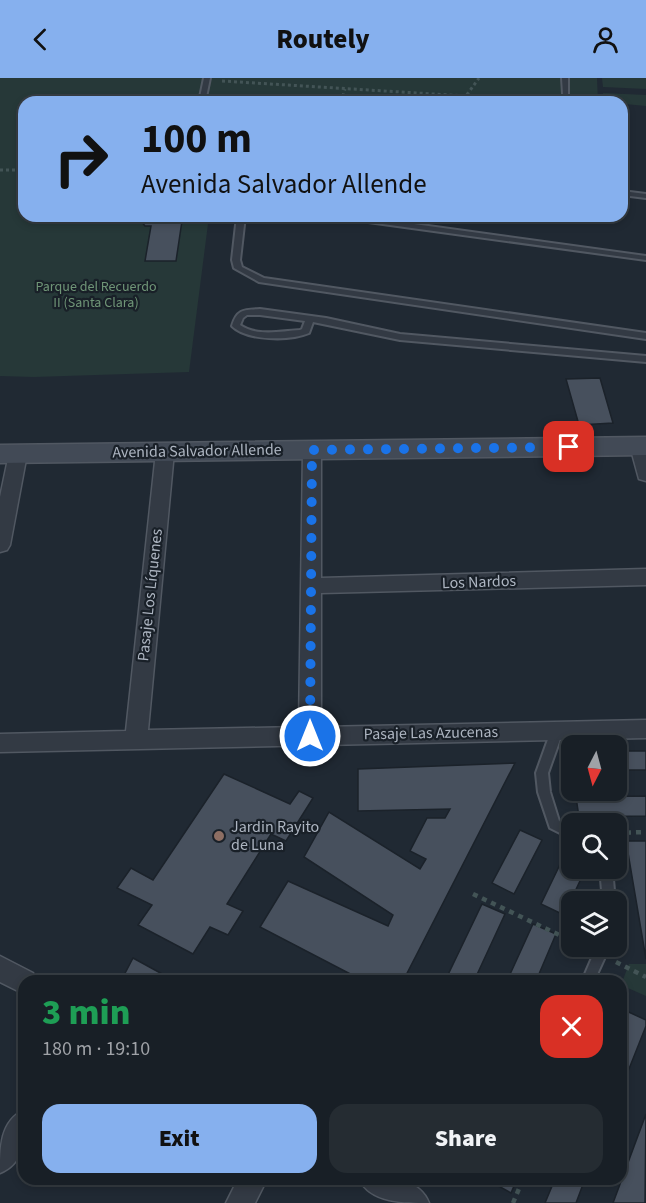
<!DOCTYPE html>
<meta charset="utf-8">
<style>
:root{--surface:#181f26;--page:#252c32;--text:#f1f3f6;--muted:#9fa2a7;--line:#363d43;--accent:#86b0ee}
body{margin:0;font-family:"Source Sans 3",sans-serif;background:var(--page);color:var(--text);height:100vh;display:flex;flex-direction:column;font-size:22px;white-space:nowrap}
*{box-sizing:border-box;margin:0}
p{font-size:20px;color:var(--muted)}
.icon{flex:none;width:33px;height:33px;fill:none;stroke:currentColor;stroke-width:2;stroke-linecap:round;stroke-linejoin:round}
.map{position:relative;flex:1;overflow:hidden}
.panel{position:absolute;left:18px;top:897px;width:609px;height:210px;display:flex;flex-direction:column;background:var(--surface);border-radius:18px;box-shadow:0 3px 9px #0003,0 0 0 2px var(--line)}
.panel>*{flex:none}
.hud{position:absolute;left:18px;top:18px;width:610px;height:126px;border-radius:18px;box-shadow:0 3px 9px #0003,0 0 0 2px var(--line);background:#86b0ee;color:#111;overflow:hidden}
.needle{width:39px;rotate:186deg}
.tools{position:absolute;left:561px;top:657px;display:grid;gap:12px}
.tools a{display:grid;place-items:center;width:66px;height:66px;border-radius:12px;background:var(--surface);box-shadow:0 3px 9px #0003,0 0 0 2px var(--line);font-size:30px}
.pin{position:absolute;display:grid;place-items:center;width:51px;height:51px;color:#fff;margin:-26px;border-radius:12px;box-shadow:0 3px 9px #0006}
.me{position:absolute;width:66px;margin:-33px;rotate:0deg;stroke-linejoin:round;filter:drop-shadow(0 0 4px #0008)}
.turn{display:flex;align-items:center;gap:21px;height:126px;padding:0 24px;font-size:27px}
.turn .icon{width:78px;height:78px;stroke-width:2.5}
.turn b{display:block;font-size:42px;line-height:51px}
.round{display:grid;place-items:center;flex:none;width:63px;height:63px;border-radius:18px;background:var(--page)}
.head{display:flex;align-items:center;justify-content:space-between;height:102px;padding:0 24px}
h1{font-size:36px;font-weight:800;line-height:45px;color:#1e9e55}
.action{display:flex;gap:12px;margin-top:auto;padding:12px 24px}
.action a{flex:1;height:69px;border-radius:18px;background:var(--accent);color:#111;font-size:24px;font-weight:800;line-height:69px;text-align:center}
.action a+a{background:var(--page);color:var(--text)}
header{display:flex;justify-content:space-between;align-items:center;height:78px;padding:0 24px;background:var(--accent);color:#111;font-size:27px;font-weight:800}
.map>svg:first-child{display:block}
</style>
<header><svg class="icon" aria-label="back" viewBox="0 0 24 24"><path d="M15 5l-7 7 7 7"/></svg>Routely<svg class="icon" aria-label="person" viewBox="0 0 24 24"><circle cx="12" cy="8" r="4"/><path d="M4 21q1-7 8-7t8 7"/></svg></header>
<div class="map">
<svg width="646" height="1125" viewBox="0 0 646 1125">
<rect width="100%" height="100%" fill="#202933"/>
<g fill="#263838">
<polygon points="0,0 597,0 598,24 24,24 24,138 209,138 189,294 34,299 0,298"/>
<polygon points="602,0 646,0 646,11 603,9"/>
<polygon points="603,15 646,17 646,28 604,24"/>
<polygon points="629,886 646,886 646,918 621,907"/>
</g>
<g fill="#47505d" stroke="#1b222a" stroke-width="1.5">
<polygon points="142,138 163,138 163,143 182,143 176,183 145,183 151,148 145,148 141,143"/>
<polygon points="600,300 613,345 579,347 566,301"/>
<rect x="616" y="673" width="30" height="19"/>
<polygon points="515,685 403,903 358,903 360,901 260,849 288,803 388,848 393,837 304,779 329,734 420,791 426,781 410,773 427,740 445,740 450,731 358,733 358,691"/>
<polygon points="224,696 290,726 299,713 313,720 286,763 271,756 227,826 243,833 228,857 210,849 193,876 138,847 152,827 117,810 131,790 153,802"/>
<polygon points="646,718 646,738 579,739 576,719"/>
<polygon points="520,752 542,762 514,816 492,805"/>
<polygon points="626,763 646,763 646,881"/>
<polygon points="567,772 572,774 572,790 586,790 564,837 541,826"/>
<polygon points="482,826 505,836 474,903 445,903"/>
<polygon points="533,846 556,856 536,903 507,903"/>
<polygon points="133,880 175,903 121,903"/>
<polygon points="220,897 266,903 220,903"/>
<polygon points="622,931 646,942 646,948 621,1011"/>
<polygon points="646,1036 645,1125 613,1125"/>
<polygon points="486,1101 517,1101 511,1115"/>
<polygon points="555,1101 585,1101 576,1125 545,1125"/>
</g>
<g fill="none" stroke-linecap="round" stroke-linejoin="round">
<defs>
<g id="lane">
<polygon points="204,0 210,0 205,24 199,24"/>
<polygon points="562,0 568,0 568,17 563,16"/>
<polygon points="622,113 646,116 646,120 622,117"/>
<polygon points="237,138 245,138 240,182 242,189 264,200 646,255 646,261 259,204 234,190 232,182"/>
<polygon points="335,138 356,138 646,178 646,182 339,140"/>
<path d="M260 231 326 240 400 256 646 278V284L400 262 313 244 309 255C290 263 247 263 232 248 237 231 244 232 260 231ZM247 237H260L305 243 302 251 300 252C281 253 257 259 240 247L243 240Z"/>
<polygon points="557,648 561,650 563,653 548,695 550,714 559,743 572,750 572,761 550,750 538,714 536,695 551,653 553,650"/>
<polygon points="600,790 612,790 615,824 603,824"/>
<polygon points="597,868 610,868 594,903 582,903"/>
</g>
<g id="street">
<polygon points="639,362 646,364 646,403 639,401 630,368 632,364"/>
<polygon points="312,366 319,367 321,372 321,500 646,491 646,507 321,515 321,649 646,642 646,660 0,674 0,656 126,653 156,374 158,369 172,369 174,374 148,652 299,649 303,372 305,367"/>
<polygon points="18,370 25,371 27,376 10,467 7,472 0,474 0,419 9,376 11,371"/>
<polygon points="0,878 33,895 36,903 24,903 24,916 0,904"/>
<path d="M24 1032C24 1057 27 1084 0 1095 0 1070 0 1043 24 1032Z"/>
<polygon points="238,1101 267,1101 255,1125 226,1125"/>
<path d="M359 1101C384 1101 418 1097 429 1125 404 1125 371 1125 359 1101Z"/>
</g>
<polygon id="secondary" points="646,359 646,377 0,385 0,367"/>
</defs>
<use href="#lane" stroke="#515862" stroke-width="4"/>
<use href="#street" stroke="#515862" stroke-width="3"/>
<use href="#secondary" stroke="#515862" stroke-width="3"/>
<g stroke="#435456" stroke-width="3" stroke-dasharray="3 3" stroke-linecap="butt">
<polyline points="222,3 466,18 479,0"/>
<polyline points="466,19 476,24"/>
<polyline points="341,24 345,11"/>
<polyline points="0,92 24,92"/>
</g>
<g stroke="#435456" stroke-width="4.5" stroke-dasharray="5 5" stroke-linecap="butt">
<polyline points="616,755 646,754"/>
<polyline points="473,816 572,863"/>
<polyline points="616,884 646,899"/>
<polyline points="513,1125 523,1101"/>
</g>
<use href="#lane" fill="#333a44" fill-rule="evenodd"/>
<use href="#street" fill="#333a44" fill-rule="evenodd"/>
<use href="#secondary" fill="#424a56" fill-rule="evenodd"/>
</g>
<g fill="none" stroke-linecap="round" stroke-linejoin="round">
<polyline stroke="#1a73e8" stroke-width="10" stroke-dasharray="0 18" points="310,658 312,372 569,369"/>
</g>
<circle fill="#8d6e63" stroke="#192028" stroke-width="2" cx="219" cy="758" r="6"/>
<g text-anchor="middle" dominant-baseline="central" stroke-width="4.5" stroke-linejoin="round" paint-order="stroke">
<g font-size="14" fill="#6f9577" stroke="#192028">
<text x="96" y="209">Parque del Recuerdo<tspan x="96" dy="16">II (Santa Clara)</tspan></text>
</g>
<g font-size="16" fill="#adb5c1" stroke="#192028">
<text transform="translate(197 373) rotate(-1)">Avenida Salvador Allende</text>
<text transform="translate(479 504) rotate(-2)">Los Nardos</text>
<text transform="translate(150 517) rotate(-84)">Pasaje Los Líquenes</text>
<text transform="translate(431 655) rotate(-1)">Pasaje Las Azucenas</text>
</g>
<g font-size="16" fill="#adb5c1" stroke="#192028" text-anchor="start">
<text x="231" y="749">Jardin Rayito<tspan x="231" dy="18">de Luna</tspan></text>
</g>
</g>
</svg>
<div class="tools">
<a><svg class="needle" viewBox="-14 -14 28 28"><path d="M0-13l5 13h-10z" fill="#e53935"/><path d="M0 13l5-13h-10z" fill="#9fa2a7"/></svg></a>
<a><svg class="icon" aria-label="search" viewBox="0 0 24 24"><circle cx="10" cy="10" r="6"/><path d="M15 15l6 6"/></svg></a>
<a><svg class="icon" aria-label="layers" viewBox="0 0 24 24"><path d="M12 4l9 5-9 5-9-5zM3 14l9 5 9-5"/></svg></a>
</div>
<div class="pin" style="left:569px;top:369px;background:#d93025"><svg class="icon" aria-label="arrive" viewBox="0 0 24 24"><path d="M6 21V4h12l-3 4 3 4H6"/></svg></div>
<svg class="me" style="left:310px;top:658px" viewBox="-20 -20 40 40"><circle r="17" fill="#1a73e8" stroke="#fff" stroke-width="3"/><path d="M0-11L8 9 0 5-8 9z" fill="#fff"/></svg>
<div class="hud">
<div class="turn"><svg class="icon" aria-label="right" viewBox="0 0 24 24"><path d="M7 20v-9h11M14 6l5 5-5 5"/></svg><div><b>100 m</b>Avenida Salvador Allende</div></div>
</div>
<section class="panel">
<div class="head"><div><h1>3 min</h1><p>180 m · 19:10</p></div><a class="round" style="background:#d93025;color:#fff"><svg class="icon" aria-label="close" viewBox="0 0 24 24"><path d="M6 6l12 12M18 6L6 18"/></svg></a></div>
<div class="action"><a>Exit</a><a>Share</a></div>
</section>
</div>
